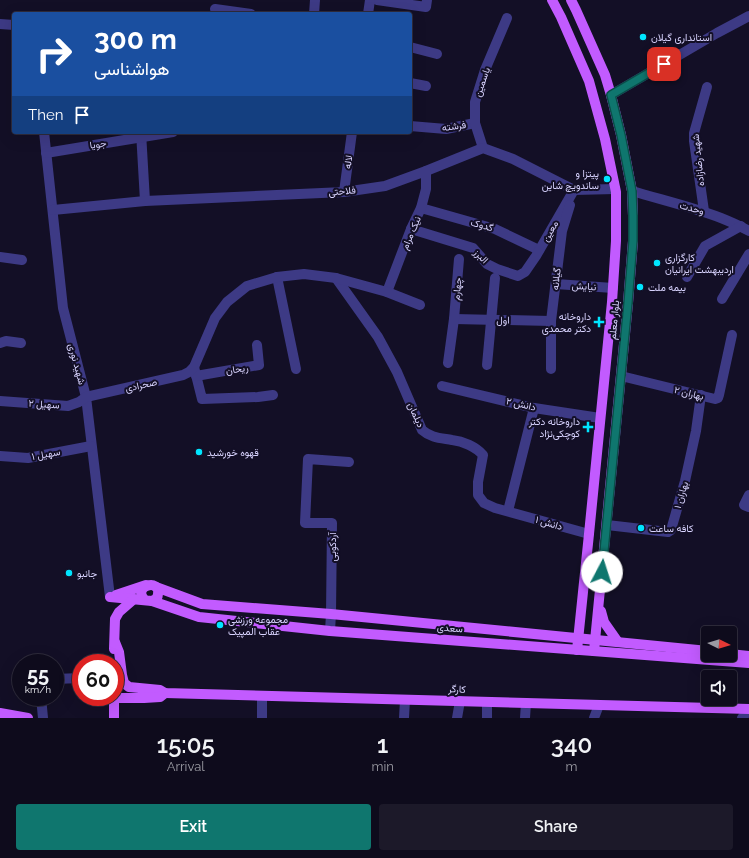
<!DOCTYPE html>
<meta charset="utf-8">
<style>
:root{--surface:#0e0b1c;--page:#1c1929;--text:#f1f3f6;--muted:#9b9ba3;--line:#2e2b3b;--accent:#0f766e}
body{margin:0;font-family:Raleway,Vazirmatn,sans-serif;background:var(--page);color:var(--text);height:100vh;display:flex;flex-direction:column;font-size:15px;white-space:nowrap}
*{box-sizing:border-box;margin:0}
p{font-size:13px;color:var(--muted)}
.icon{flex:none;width:22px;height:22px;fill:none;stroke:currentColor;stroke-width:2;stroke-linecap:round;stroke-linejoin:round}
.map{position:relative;height:718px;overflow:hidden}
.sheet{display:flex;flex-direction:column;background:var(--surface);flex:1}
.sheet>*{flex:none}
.guide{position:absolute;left:12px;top:12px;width:400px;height:122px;border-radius:4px;box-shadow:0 4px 16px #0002,0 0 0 1px var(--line);background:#1a4fa0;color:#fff;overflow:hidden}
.needle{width:26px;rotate:95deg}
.tools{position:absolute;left:701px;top:626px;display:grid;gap:8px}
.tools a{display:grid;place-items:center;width:36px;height:36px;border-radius:4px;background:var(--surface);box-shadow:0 4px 16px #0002,0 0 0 1px var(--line);font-size:20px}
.speed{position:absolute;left:12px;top:654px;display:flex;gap:8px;font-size:20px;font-weight:700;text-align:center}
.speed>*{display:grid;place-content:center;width:52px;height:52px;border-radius:50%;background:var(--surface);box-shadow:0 4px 16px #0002,0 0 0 1px var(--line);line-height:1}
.speed small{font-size:10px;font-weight:400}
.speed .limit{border:6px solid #d22;background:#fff;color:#111}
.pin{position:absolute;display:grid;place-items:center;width:34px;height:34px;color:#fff;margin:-17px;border-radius:8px;box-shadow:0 2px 6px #0006}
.me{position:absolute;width:44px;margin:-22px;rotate:5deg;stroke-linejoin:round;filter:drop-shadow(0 0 3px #0008)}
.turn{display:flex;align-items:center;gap:14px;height:84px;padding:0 16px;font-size:18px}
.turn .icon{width:52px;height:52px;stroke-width:2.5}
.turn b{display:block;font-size:28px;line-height:34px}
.then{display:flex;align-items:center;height:38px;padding:0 16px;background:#0003;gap:8px;font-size:15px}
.eta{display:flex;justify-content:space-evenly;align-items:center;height:68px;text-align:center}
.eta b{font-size:24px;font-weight:600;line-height:28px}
.cta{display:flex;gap:8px;margin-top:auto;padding:8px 16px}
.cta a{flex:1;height:46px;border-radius:4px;background:var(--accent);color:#fff;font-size:16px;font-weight:600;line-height:46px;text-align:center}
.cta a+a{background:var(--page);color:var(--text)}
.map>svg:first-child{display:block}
</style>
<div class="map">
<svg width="749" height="718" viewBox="0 0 749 718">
<rect width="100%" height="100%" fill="#130f26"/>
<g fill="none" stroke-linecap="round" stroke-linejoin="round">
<g stroke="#3d3a85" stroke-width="10">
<polyline points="377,0 426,7 427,0"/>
<polyline points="215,9 251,14"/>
<polyline points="314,14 315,0"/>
<polyline points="368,14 370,0"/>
<polyline points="0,24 14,25"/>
<polyline points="410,47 437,54"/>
<polyline points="410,83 426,86"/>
<polyline points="611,95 717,33 749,16"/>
<polyline points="410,126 446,129 475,123"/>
<polyline points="44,132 63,308 86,397 110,597"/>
<polyline points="141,132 145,201"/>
<polyline points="483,148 475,123 475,102 485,70 507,18"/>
<polyline points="46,153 173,132"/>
<path d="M632 191C662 200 692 207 721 218 731 222 740 226 749 231"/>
<polyline points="344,192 352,132"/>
<polyline points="421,208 495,229 539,250"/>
<polyline points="53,210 145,201 344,192 385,186 426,171 483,148 513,159 574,190 615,189"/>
<polyline points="704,211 694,141 694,133 707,87"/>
<polyline points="411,229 473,248 487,264 497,269 518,276 525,272 536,256 574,190"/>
<polyline points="0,257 22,260"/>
<polyline points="277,277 296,369"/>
<polyline points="687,277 705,246 741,226"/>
<path d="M336 278 378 337 397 372 422 430C431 438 441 438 452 440 463 441 476 447 483 455L478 482V495L484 503 495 508 589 534"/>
<polyline points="556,284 613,288"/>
<polyline points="387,292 411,229 421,208 426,189 426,171"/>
<polyline points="722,299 749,254"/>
<polyline points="454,319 551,321"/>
<polyline points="0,343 6,341 21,343"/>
<polyline points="448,363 454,319 459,259"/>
<polyline points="487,365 495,278"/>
<polyline points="194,367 202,399 258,397 273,395"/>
<polyline points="551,369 551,321 562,231 570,205"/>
<polyline points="196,376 259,365 257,345"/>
<polyline points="621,376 715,399 718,398 719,395 732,335"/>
<polyline points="442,386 534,408 600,418"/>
<polyline points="0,401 68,406 79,402 86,397 183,375 189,372 194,367 215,318 227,302 247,286 277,277 304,274 336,278 387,292 420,305"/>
<polyline points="0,456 28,458 91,446"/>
<polyline points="749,495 744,505 749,507"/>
<polyline points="508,511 534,408"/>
<polyline points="607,525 668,532 671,530 685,481 696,431 701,395"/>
<polyline points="330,631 331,614 332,523 305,523 308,459 349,462"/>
<polyline points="55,679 81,678"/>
<polyline points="41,697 43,718"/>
<polyline points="487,702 487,718"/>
<polyline points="262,718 262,696"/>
<polyline points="404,718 405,700"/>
<polyline points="457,718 460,701"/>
<polyline points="525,718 526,703"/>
<polyline points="594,718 599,705"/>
<polyline points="742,718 749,710"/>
</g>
<g stroke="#c25bff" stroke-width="10">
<polyline points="552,0 561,17 589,81 605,139 616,192 616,241 612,302 589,534 577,650"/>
<polyline points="571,0 576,10 605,75 611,95 621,135 632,191 633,216 633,241 628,303 594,651"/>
<polyline points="156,587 202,604 331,614 596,640 708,651"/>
<polyline points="116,595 146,585"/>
<path d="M110 597 152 601C155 600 158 598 158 594 161 578 131 586 145 600"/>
<polyline points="152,601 199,617 330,631 749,663"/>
<polyline points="601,611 604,622 618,642"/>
<polyline points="115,642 119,652 122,675 124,683 129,687 160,690 165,693 749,709"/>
<polyline points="114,649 115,619 119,612 134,599"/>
<polyline points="730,654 749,656"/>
<polyline points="114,697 114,718"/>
<polyline points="114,698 144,698 160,697 165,693"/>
<polyline points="0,713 28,718"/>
</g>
</g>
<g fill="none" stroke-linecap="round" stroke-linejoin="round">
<defs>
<polyline id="route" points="602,572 628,303 633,241 633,216 632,191 621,135 611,95 664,64"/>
</defs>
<use href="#route" stroke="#0a4d48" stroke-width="10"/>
<use href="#route" stroke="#0f766e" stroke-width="7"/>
</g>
<g fill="#00e5ff" stroke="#130f26" stroke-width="1.5">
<circle cx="643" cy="37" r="4"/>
<circle cx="607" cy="179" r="4"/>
<circle cx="657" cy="263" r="4"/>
<circle cx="640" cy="287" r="4"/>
<path d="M597 316h4v4h4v4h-4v4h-4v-4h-4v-4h4z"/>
<path d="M586 421h4v4h4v4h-4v4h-4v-4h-4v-4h4z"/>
<circle cx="199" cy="452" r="4"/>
<circle cx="641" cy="528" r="4"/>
<circle cx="69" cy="573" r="4"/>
<circle cx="220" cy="625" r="4"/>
</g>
<g text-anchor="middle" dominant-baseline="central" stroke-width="4" stroke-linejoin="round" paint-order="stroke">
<g font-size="10" fill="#d9d4ff" stroke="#130f26" text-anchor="start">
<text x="651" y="37">استانداری گیلان</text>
<text x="599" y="173" text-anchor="end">پیتزا و<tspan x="599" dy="12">ساندویچ شاین</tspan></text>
<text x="665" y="257">کارگزاری<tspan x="665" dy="12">اردیبهشت ایرانیان</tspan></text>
<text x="648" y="287">بیمه ملت</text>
<text x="591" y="316" text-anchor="end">داروخانه<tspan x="591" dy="12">دکتر محمدی</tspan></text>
<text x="580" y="421" text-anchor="end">داروخانه دکتر<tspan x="580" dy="12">کوچکی‌نژاد</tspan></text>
<text x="207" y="452">قهوه خورشید</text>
<text x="649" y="528">کافه ساعت</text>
<text x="77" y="573">جانبو</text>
<text x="228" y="619">مجموعه ورزشی<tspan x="228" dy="12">عقاب المپیک</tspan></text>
</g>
<g font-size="10" fill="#d9d4ff" stroke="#130f26">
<text transform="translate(482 82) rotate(-71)">یاسمین</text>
<text transform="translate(454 126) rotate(-8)">فرشته</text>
<text transform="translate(98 144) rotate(-9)">جویا</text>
<text transform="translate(698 160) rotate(-96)">شهید رضازاده</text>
<text transform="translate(348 162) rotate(-82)">لاله</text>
<text transform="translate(342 191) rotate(-5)">فلاحتی</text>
<text transform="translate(692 208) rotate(16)">وحدت</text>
<text transform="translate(482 225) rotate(16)">گدوک</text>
<text transform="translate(550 231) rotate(-60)">معین</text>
<text transform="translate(411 233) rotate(-67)">نیک مرام</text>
<text transform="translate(481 256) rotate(45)">البرز</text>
<text transform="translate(556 279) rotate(-83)">گیلانه</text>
<text transform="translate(584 286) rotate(4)">نیایش</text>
<text transform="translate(457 289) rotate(-85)">چهارم</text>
<text transform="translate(503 320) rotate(1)">اول</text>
<text transform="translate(614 320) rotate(-85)">بلوار معلم</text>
<text transform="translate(77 364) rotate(75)">شهید نوری</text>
<text transform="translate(237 369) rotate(-9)">ریحان</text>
<text transform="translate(141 385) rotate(-13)">صحرادی</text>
<text transform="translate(689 393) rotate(14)">بهاران ۲</text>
<text transform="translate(44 404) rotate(4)">سهیل ۲</text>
<text transform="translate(521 404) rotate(13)">دانش ۲</text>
<text transform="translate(416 415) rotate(65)">دیلمان</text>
<text transform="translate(46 454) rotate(-10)">سهیل ۱</text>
<text transform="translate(681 495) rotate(-74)">بهاران ۱</text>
<text transform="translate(549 523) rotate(16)">دانش ۱</text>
<text transform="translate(332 547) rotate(-90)">آردکوبی</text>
<text transform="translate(450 628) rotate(4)">سعدی</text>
<text transform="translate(457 689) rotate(2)">کارگر</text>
</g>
</g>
</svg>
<div class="tools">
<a><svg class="needle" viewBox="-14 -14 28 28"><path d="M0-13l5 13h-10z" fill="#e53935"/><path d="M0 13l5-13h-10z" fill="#9b9ba3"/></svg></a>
<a><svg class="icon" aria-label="sound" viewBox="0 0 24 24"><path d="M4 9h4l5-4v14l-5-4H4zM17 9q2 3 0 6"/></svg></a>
</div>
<div class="speed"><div>55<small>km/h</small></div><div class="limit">60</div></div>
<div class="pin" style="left:664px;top:64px;background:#d93025"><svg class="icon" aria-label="arrive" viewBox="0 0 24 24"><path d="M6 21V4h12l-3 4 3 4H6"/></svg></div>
<svg class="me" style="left:602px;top:572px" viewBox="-20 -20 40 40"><circle r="19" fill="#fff"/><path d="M0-13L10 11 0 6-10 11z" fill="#0f766e"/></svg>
<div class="guide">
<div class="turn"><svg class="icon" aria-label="right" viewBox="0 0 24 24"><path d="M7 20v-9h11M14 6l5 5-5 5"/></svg><div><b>300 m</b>هواشناسی</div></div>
<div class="then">Then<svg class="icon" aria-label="arrive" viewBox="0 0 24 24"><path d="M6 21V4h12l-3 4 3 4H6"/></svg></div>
</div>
</div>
<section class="sheet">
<div class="eta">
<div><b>15:05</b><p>Arrival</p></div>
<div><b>1</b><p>min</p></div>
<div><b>340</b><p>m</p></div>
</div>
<div class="cta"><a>Exit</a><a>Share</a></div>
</section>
